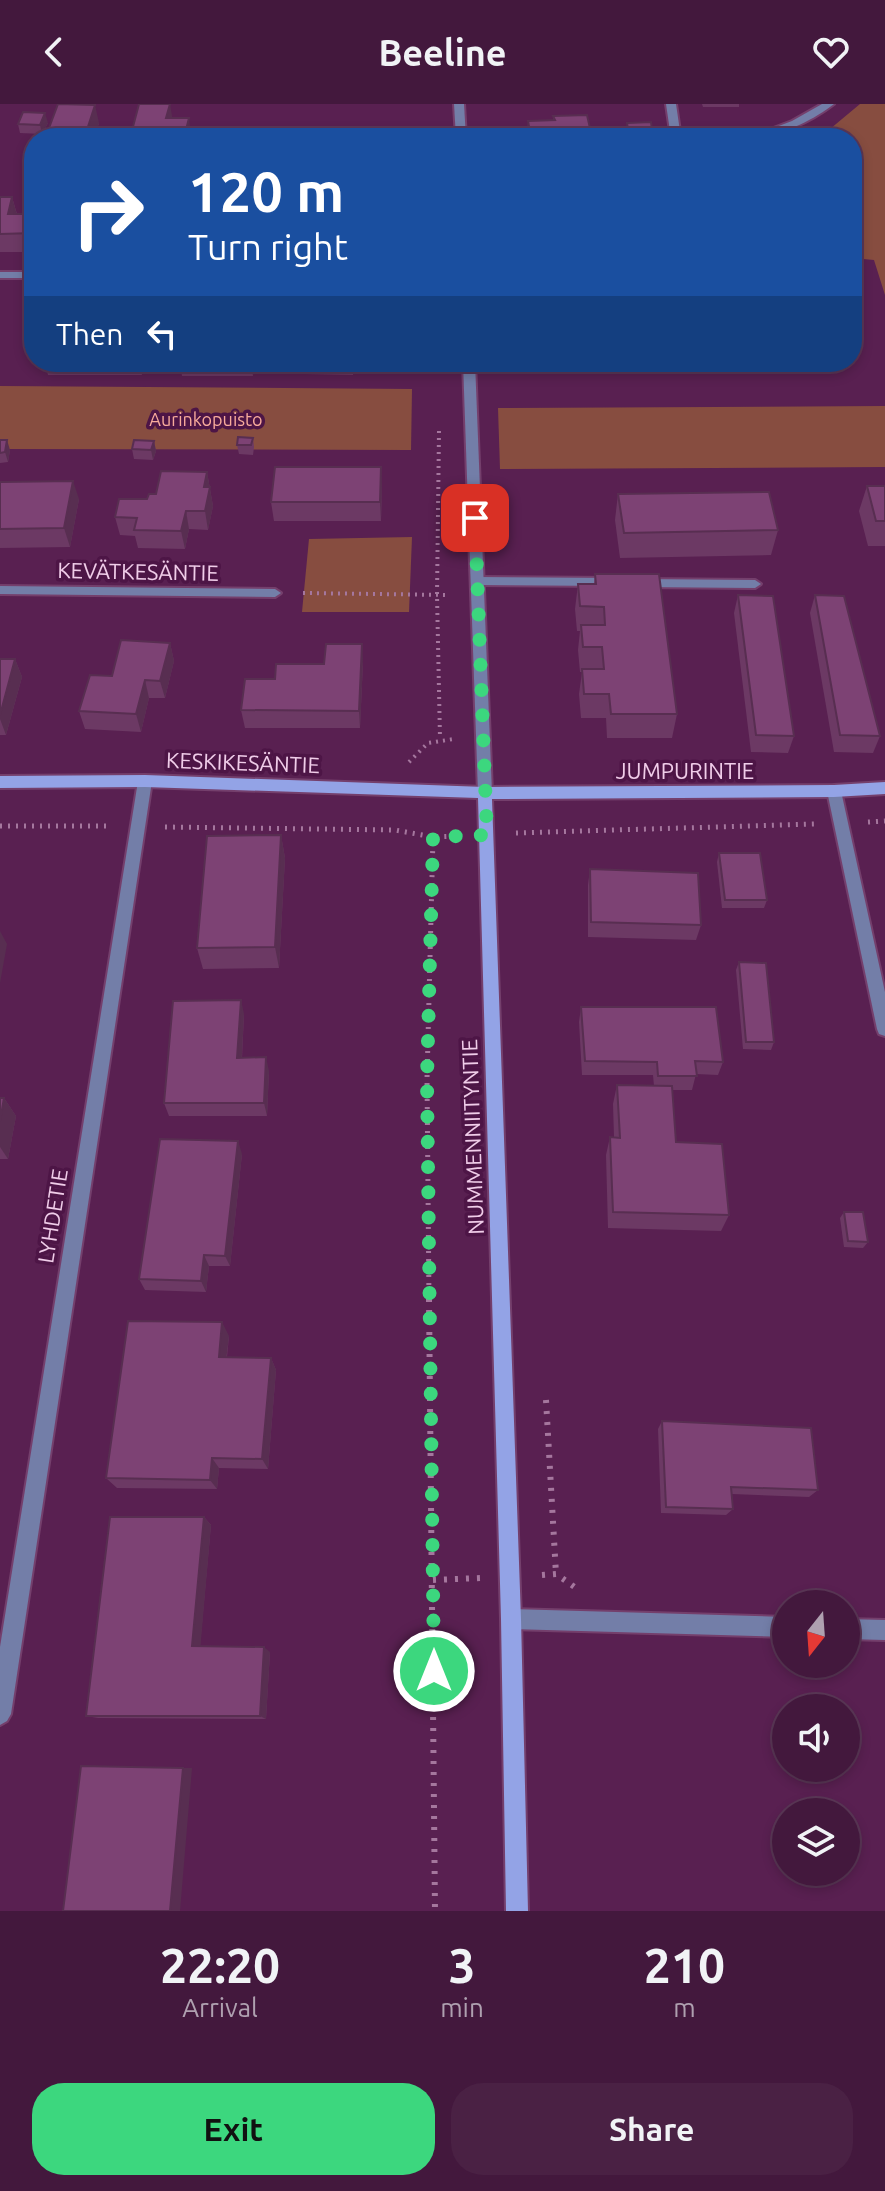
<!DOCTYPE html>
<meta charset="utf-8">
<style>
:root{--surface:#43183d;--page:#4a2144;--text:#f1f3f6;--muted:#afa0b0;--line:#5b3757;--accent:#3cd77e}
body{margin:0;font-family:Ubuntu,sans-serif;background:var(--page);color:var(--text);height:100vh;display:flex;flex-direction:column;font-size:30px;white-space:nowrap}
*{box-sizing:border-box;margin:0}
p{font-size:26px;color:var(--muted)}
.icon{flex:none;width:44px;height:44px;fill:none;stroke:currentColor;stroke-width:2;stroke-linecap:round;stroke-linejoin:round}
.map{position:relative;height:1807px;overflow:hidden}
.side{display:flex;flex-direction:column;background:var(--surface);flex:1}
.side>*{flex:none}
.hud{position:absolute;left:24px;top:24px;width:838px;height:244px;border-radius:32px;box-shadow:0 4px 12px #0003,0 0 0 2px var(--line);background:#1a4fa0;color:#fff;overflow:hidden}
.needle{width:52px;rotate:197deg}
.buttons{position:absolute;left:772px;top:1486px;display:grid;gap:16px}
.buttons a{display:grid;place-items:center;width:88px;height:88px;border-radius:50%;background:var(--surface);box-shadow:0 4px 12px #0003,0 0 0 2px var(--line);font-size:40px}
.pin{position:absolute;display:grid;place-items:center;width:68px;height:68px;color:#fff;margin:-34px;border-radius:16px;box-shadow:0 4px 12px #0006}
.me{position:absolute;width:88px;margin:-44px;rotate:0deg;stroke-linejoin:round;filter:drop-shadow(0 0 6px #0008)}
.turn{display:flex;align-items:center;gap:28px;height:168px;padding:0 32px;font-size:36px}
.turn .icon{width:104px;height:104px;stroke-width:2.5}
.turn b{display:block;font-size:56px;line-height:68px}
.then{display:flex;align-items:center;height:76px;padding:0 32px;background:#0003;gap:16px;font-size:30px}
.eta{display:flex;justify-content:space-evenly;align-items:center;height:136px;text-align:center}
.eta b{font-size:48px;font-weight:700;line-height:56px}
.button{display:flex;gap:16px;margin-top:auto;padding:16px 32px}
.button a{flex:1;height:92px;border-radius:32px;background:var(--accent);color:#111;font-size:32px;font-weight:700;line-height:92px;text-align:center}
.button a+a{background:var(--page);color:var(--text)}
header{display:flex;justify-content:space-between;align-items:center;height:104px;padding:0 32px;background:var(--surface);font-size:36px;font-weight:700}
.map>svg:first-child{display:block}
</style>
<header><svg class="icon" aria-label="back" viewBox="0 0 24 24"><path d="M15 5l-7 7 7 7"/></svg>Beeline<svg class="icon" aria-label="heart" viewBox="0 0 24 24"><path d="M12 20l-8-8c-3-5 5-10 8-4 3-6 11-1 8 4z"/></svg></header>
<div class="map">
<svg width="885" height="1807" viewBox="0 0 885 1807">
<rect width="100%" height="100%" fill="#592051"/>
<g fill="#874d40">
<polygon points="860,0 885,0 885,191 874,156 852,154 852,34 825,34 830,25"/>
<polygon points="0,282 412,285 411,346 0,345"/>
<polygon points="885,302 885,363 500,365 498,304"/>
<polygon points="412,433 409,508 302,508 309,435"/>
</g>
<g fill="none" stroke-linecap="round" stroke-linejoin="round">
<defs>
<g id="lane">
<polygon points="477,473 615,474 621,478 615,482 477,481 471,477"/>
<polygon points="638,475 755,476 761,480 755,484 638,483 632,479"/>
</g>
<g id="street">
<polygon points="454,0 464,0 466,34 456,34"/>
<polygon points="666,0 676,0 681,34 671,34"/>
<path d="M822 0H834C811 18 776 34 747 34L792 17Z"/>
<rect x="0" y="168" width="34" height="6"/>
<polygon points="463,258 475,258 492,689 485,695 478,689"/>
<polygon points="0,482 275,485 281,489 275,493 0,490"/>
<polygon points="145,671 152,677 11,1610 7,1617 0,1621 0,1543 138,677"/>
<polygon points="834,681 841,687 885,888 885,932 879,930 877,925 827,687"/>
<polygon points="511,1505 786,1513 786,1533 511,1525 504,1522 501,1515 504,1508"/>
<polygon points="846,1515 885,1516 885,1536 846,1535"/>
</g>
<polygon id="secondary" points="145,671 485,683 834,681 885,678 885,690 834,693 492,695 521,1515 528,1807 506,1807 501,1515 478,694 145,683 0,684 0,672"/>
</defs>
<use href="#lane" stroke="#743f6c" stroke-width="4"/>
<use href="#street" stroke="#743f6c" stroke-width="4"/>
<use href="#secondary" stroke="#743f6c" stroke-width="4"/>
<g stroke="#a5779e" stroke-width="4" stroke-dasharray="2 5" stroke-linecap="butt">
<polyline points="439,327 437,491 440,634"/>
<polyline points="303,489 449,491"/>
<polyline points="409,658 428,639 454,635"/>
</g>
<g stroke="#a5779e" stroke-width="5" stroke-dasharray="2 6" stroke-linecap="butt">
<polyline points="868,718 885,717"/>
<polyline points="0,722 111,722"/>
<polyline points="165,723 395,726 433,733 458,732"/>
<polyline points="516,729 814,720"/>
<polyline points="429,1197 427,975 433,733"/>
</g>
<g stroke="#a5779e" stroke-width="6" stroke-dasharray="3 8" stroke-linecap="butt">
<polyline points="429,1195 435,1807"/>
<polyline points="546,1296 556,1470"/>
<polyline points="542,1471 556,1470 576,1484"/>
<polyline points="433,1476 480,1474"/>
</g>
<use href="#lane" fill="#737ea8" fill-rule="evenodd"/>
<use href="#street" fill="#737ea8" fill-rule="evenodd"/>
<use href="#secondary" fill="#93a3e6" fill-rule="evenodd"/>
</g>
<g fill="#6c3964">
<polygon points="702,0 739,0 739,3 703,3"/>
<polygon points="587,11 592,34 527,34 528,17 553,16 553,12"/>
<polygon points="48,19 42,30 20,29 18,20"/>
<polygon points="99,19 94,34 46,34 46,32"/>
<polygon points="627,19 652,26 651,34 627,34"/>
<polygon points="0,93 12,93 17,110 34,110 34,148 0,148"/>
<polygon points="45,258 144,258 142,271 48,271"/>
<polygon points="180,258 254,258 253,272 182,272"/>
<polygon points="304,258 354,258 353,271 305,270"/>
<polygon points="253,334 254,343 253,351 239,350 237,341"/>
<polygon points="0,336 10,346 8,358 0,359"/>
<polygon points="154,337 156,347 153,356 134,355 132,345"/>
<polygon points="207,368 213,402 208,426 189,425 185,445 138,444 135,432 120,431 115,413 156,390"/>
<polygon points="0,378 79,395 70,443 0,444"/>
<polygon points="382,381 381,417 274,417 271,398"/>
<polygon points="867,382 885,382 885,442 868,442 859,407"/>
<polygon points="618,390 778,426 771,451 620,454 615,416"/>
<polygon points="595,470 677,610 672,634 607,634 606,614 581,614 579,590 582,568 580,568 578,546 580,527 577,527 575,505 578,480 594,480"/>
<polygon points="738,491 794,632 788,649 751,648 734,509"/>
<polygon points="815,491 880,632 873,649 834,648 810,509"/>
<polygon points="170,539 174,557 165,594 149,594 141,628 85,625 79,607 112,572"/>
<polygon points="0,555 15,555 22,573 6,631 0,631"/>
<polygon points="363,558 360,624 245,624 241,606 275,575 324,560"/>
<polygon points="281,731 285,754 279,864 203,865 197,844"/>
<polygon points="719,749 767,796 764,804 722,804 717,758"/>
<polygon points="590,765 701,821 696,836 588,833 588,781"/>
<polygon points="739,858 774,938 771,946 743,945 736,866"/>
<polygon points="581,903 723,958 718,971 696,970 692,986 672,986 676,1038 729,1111 721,1127 608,1124 606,1051 610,1033 614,1033 613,1000 617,981 654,982 653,971 582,971 579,918"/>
<polygon points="244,910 242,954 269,967 267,1012 169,1012 164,999"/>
<polygon points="0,994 4,994 16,1012 8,1055 0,1055"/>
<polygon points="242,1050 230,1162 209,1162 206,1188 145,1186 139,1175"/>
<polygon points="844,1108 868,1138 863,1144 844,1143 840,1114"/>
<polygon points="229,1232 227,1253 271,1254 276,1266 268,1365 219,1364 217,1385 117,1384 106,1374"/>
<polygon points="662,1317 818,1386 809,1393 732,1390 733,1405 726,1411 661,1409 658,1325"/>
<polygon points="204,1413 211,1421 200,1542 270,1548 266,1615 98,1614 86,1612"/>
</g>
<g fill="#582e51">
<polygon points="170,0 173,18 166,14"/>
<polygon points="95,1 99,19 94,34 85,34"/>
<polygon points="45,9 48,19 42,30 40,21"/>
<polygon points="189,14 191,34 184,34"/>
<polygon points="12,93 17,111 8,110"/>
<polygon points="139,258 144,258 142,271"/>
<polygon points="251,258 254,258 253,272"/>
<polygon points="7,336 10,346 8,358 5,348"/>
<polygon points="154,337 156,347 153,356 151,346"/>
<polygon points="381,363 382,381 381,417 380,398"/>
<polygon points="207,368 213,402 208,426 205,407 204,383"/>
<polygon points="73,377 79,395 70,443 64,424"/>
<polygon points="186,407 189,425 185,445 181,427"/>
<polygon points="170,539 174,557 165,594 160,577"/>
<polygon points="362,540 363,558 360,624 359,607"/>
<polygon points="15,555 22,573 6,631 0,615 0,611"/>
<polygon points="145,576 149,594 141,628 136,610"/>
<polygon points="281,731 285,754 279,864 275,843"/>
<polygon points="0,827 7,840 0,879"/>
<polygon points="241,896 244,910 241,968 237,954"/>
<polygon points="266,953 269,967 267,1012 264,999"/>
<polygon points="4,994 16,1012 8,1055 0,1043 0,1017"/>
<polygon points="238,1037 242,1050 230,1162 225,1152"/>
<polygon points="204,1151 209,1162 206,1188 201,1177"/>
<polygon points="222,1218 229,1232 225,1265 219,1253"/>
<polygon points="271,1254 276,1266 268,1365 262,1355"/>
<polygon points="212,1354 219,1364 217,1385 210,1376"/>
<polygon points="204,1413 211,1421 200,1547 192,1542"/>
<polygon points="264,1543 270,1548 266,1615 260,1612"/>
<polygon points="183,1664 192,1664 180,1807 170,1807"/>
</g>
<g fill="#7d4274" stroke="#582e51" stroke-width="2">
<polygon points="58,0 95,1 85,32 46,32"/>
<polygon points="139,0 170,0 166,14 189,14 184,34 130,34"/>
<polygon points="23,8 45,9 40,21 18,20"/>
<polygon points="587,11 592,33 531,34 528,17 555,16 553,12"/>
<polygon points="651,18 652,26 628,26 627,19"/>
<polygon points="233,27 272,28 270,34 231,34"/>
<polygon points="0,93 12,93 8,110 34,110 34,129 0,130"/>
<polygon points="238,333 253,334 251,341 237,341"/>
<polygon points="0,336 7,336 5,348 0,349"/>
<polygon points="134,336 154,337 151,346 132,345"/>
<polygon points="275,363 381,363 380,398 271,398"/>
<polygon points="161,367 207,368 204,383 210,383 205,407 186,407 181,427 134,426 137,414 115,413 119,395 147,395 149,390 156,390"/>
<polygon points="73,377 64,424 0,425 0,378"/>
<polygon points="867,382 885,382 885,417 876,417"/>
<polygon points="769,388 778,426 624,429 618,390"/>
<polygon points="595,470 659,470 677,610 611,610 609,590 584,590 582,565 604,565 602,543 583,543 581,521 605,521 604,503 580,502 578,480 596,480"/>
<polygon points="738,491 773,492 794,632 756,631"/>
<polygon points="815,491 844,492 880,632 840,631"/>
<polygon points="121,536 170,539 160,577 145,576 136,610 79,607 90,571 112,572"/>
<polygon points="326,540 362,540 359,607 241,606 245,575 275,575 276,560 324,560"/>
<polygon points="0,555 15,555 0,611"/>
<polygon points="281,731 275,843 197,844 207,732"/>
<polygon points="719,749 760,749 767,796 725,796"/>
<polygon points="590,765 698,769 701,821 591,818"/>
<polygon points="739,858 766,859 774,938 746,938"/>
<polygon points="241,896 237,954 266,953 264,999 164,999 173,897"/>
<polygon points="581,903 716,903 723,958 695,957 697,972 658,972 657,958 585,957"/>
<polygon points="617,981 672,982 676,1038 722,1040 729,1111 613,1108 610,1033 620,1034"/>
<polygon points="0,994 4,994 0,1017"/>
<polygon points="160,1035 238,1037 225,1152 204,1151 201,1177 139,1175"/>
<polygon points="844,1108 863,1108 868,1138 848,1137"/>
<polygon points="128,1217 222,1218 219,1253 271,1254 262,1355 212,1354 210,1376 106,1374"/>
<polygon points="662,1317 811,1324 818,1386 731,1383 733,1405 666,1403"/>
<polygon points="110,1413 204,1413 192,1542 264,1543 260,1612 86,1612"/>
<polygon points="81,1662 183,1664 170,1807 63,1807"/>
</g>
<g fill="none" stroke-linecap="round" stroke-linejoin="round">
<polyline stroke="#3cd77e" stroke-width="14" stroke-dasharray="0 25.2" points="434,1567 427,975 433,733 487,731 475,414"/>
</g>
<g text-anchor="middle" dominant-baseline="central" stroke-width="7" stroke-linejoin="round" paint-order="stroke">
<g font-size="18" fill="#f7ab9b" stroke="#4d1546">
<text x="206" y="315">Aurinkopuisto</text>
</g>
<g font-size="22" fill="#f0cde9" stroke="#4d1546">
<text transform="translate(138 467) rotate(1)">KEVÄTKESÄNTIE</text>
<text transform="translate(243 658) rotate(2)">KESKIKESÄNTIE</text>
<text x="685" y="666">JUMPURINTIE</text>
<text transform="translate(472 1033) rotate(-92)">NUMMENNIITYNTIE</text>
<text transform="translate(52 1112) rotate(-81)">LYHDETIE</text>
</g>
</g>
</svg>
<div class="buttons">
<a><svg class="needle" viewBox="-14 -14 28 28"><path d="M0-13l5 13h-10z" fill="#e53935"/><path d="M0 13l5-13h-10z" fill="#afa0b0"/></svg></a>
<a><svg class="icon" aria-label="sound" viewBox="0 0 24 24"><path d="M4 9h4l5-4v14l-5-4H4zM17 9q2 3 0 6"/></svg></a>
<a><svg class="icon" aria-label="layers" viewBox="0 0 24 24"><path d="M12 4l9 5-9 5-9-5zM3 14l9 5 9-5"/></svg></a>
</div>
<div class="pin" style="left:475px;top:414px;background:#d93025"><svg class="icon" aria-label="arrive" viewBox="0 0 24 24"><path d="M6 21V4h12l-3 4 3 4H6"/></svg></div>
<svg class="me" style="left:434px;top:1567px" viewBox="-20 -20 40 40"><circle r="17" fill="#3cd77e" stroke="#fff" stroke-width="3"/><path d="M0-11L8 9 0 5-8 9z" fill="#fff"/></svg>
<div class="hud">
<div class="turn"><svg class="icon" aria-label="right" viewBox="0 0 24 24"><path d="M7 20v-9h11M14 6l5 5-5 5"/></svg><div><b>120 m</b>Turn right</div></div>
<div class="then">Then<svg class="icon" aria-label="left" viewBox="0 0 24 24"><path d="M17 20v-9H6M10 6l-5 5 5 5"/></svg></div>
</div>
</div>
<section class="side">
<div class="eta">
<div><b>22:20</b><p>Arrival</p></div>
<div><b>3</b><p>min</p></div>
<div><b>210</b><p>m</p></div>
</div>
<div class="button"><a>Exit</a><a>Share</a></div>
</section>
